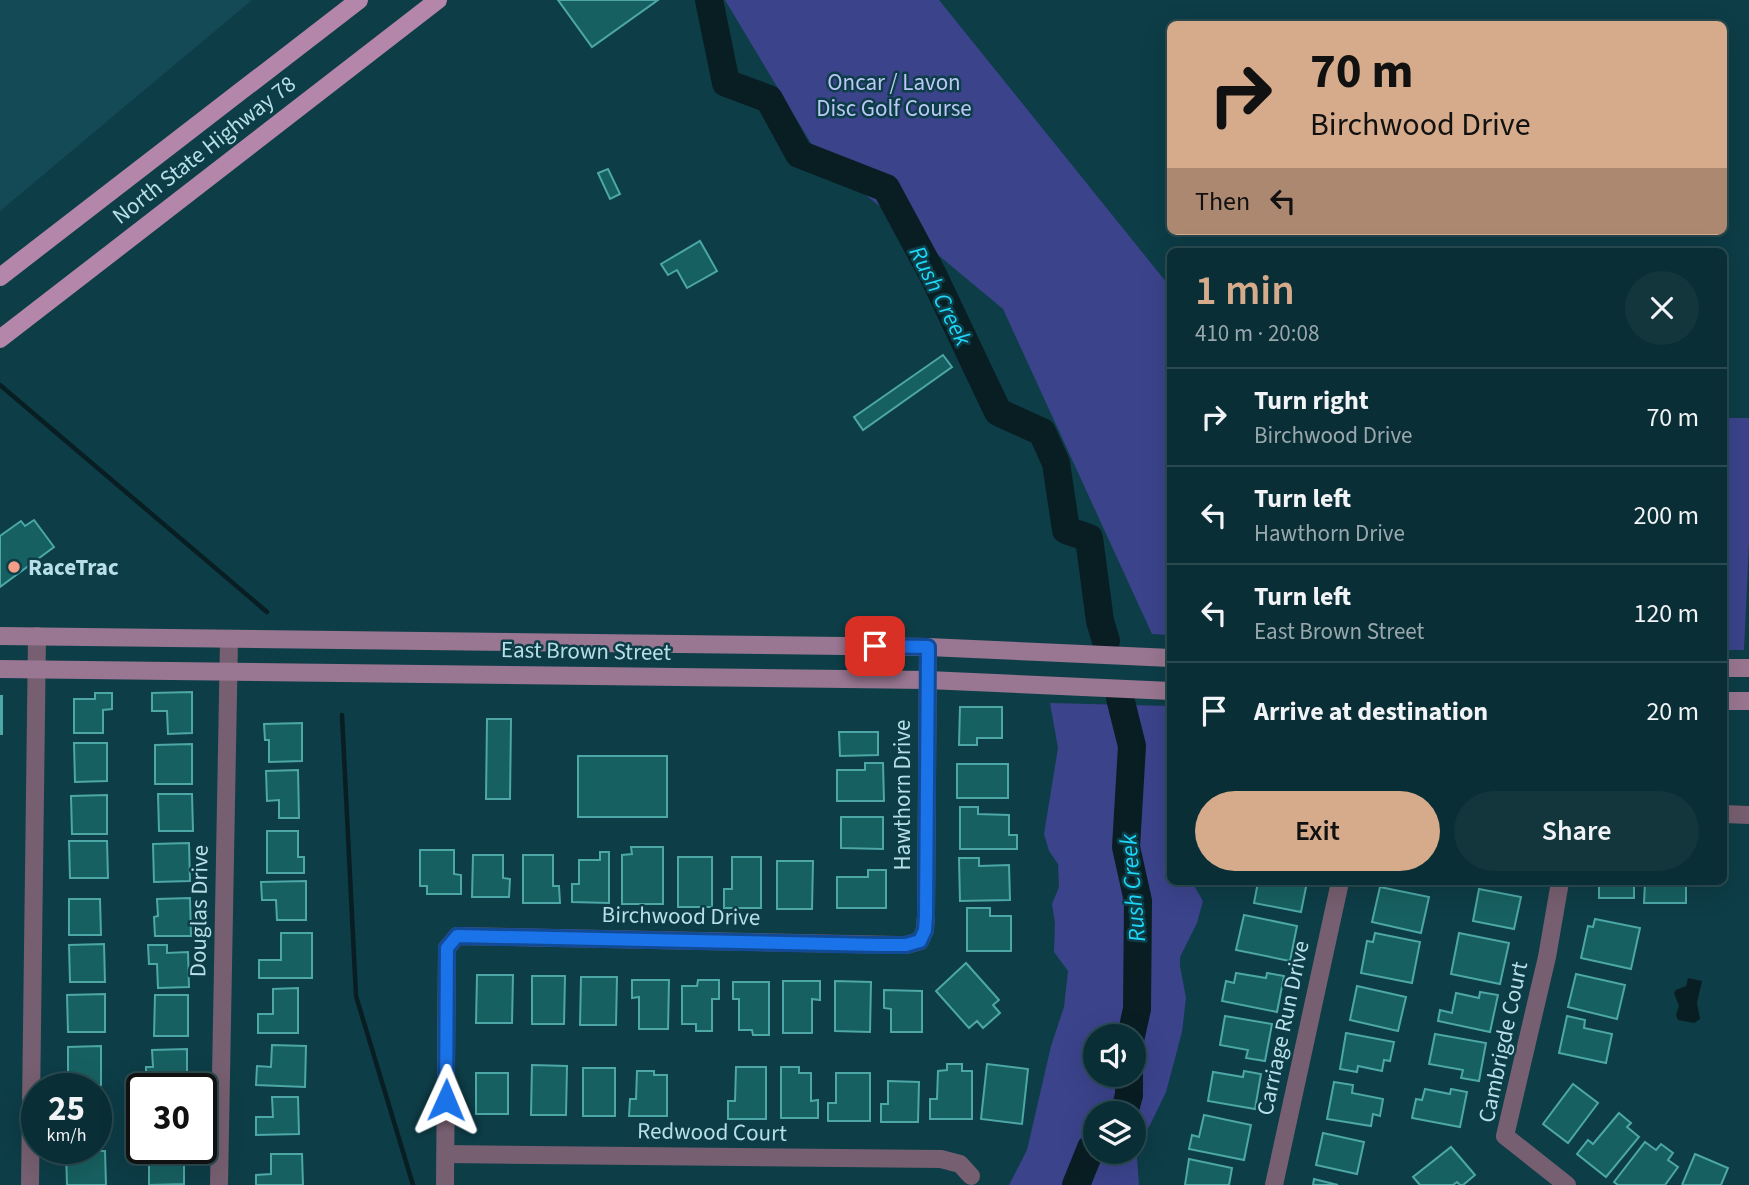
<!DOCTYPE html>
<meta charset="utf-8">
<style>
:root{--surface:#0a2e35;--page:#13363d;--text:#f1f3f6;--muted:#99a8ad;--line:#2a4a50;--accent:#d6ab8b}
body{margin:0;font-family:"Source Sans 3",sans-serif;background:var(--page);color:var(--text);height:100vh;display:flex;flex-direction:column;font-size:26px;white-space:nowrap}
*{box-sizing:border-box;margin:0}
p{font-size:23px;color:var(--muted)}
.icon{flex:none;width:38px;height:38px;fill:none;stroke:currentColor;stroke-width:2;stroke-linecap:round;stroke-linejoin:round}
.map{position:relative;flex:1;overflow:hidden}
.side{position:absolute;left:1167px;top:248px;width:560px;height:637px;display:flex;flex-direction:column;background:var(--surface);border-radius:10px;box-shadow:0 7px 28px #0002,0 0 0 2px var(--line)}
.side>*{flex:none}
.banner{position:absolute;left:1167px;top:21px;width:560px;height:214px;border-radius:10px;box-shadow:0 7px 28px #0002,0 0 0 2px var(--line);background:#d6ab8b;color:#111;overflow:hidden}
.fabs{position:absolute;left:1083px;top:1024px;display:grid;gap:14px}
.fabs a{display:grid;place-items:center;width:63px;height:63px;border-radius:50%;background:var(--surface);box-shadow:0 7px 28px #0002,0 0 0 2px var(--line);font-size:35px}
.speed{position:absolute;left:21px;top:1073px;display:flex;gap:14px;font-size:35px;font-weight:700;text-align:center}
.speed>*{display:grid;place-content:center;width:91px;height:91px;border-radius:50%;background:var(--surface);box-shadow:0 7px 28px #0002,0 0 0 2px var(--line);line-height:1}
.speed small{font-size:18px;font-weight:400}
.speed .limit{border:4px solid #111;border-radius:10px;background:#fff;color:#111}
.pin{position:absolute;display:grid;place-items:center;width:60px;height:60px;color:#fff;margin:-30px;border-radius:14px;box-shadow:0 4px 10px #0006}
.me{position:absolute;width:77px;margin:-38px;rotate:1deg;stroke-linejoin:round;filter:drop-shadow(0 0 5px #0008)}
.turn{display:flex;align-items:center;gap:24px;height:147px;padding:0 28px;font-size:32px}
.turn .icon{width:91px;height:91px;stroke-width:2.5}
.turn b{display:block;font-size:49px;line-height:60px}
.then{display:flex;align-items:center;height:66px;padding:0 28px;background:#0003;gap:14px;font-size:26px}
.round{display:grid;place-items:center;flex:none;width:74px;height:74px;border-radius:37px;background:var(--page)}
.headline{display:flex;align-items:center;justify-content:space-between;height:119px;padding:0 28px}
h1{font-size:42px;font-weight:600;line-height:52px;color:var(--accent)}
.primary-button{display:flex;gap:14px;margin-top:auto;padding:14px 28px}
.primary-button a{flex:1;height:80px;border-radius:42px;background:var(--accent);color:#111;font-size:28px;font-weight:600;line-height:80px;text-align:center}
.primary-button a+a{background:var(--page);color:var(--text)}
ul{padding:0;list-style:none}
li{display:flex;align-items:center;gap:21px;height:98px;padding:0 28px;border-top:2px solid var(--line)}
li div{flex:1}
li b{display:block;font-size:26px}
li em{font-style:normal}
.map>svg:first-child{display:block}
</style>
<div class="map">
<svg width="1749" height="1185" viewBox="0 0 1749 1185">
<rect width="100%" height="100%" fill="#0d3d47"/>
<polygon fill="#144a56" points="0,0 252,0 0,211"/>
<g fill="#3b438b" fill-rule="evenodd">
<polygon points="725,0 939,0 1171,288 1171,635 1152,634 1003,309 818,155"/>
<polygon points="1724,418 1749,418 1749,543 1744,650 1724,650"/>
<path d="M1050 703 1171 706V882H1192L1203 901 1197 923 1180 957V966L1186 998 1182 1032 1166 1092 1150 1125 1136 1145 1139 1185H1009L1027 1150 1051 1046 1064 1007 1068 971 1054 952 1055 923 1052 904 1059 887 1058 864 1049 851 1044 834 1058 748ZM1096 1036H1134V1074H1096ZM1096 1113H1134V1152H1096Z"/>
</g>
<polygon fill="#091e23" points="1688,978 1702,981 1697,1003 1700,1019 1694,1023 1678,1020 1676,1015 1679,1006 1674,993 1676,990 1686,986"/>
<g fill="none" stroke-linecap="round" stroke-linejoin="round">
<g stroke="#091e23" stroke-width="4.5">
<polyline points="0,385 267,612"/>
<polyline points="342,715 356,996 413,1185"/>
</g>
<g stroke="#091e23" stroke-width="28">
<polyline points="709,0 726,83 769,99 799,154 886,188 933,275 998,412 1042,432 1056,463 1066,530 1089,538 1100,621 1106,641"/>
<polyline points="1120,698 1132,746 1126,847 1138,901 1137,1009 1131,1036"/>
<polyline points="1124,1113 1129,1095 1129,1074"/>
<polyline points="1076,1185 1091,1148 1096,1144"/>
</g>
</g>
<g fill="#176061" stroke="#4ca7a6" stroke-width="2">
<polygon points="558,0 658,0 592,47"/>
<polygon points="608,169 620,194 610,199 598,173"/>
<polygon points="700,241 717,271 687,288 677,270 668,275 661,264"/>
<polygon points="943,355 952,367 863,430 854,417"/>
<polygon points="34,520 54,547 0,587 0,536 21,521 25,526"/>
<polygon points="192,692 192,733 168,734 167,711 152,711 152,693"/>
<polygon points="95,693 112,693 112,709 103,710 103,733 74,733 74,699 95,699"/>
<rect x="0" y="696" width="2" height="38"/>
<polygon points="960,707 1002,707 1002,738 977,738 977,745 959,745"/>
<polygon points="487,719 511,719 510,799 486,799"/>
<polygon points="302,723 302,761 269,762 269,740 265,740 264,724"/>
<polygon points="839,732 878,732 878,755 840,756"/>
<polygon points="74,743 107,743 107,781 75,782"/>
<polygon points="192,744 192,784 155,784 155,745"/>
<rect x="578" y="756" width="89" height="61"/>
<polygon points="865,763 883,763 884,801 837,801 837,770 865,770"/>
<rect x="957" y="764" width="51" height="34"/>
<polygon points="298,770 299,818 279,818 279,800 267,801 266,771"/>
<polygon points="158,794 192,794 193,831 159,831"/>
<polygon points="107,795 107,834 72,834 71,796"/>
<polygon points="960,807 978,807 978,814 1009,815 1009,835 1017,835 1017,849 960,849"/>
<polygon points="841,817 883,817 883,849 841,848"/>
<polygon points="267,831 298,831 298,857 304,857 304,873 267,873"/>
<polygon points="69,841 107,841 108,878 70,878"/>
<polygon points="189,843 190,881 154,882 153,844"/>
<polygon points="631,847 663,847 663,904 622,904 622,855 632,854"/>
<polygon points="420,850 454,850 454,874 461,875 461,894 427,894 427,886 420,886"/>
<polygon points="600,852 609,852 609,903 572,902 572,884 579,884 579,860 600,860"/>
<polygon points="473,855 503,855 503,878 510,879 509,897 472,897"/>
<polygon points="523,855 553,855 553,886 559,886 560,903 523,903"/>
<rect x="678" y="857" width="34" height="50"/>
<polygon points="732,857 761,857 761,908 724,908 724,889 732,889"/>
<polygon points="959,858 979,858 979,866 1009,865 1010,900 960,901"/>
<polygon points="777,861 813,861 812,909 777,909"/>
<polygon points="868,870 886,870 886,908 837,908 837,877 868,877"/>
<polygon points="306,881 306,920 277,920 276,900 262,900 261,882"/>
<polygon points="1258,882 1307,882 1301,912 1254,903"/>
<rect x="1599" y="882" width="35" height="16"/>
<polygon points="1645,882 1686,882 1686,903 1644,903"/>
<polygon points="1380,887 1429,897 1421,933 1372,922"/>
<polygon points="1479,889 1521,897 1514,929 1473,921"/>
<polygon points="190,898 191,936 155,936 154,917 158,916 157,899"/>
<polygon points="69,899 100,899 101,935 69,935"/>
<polygon points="967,908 990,908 990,916 1011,916 1011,951 967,951"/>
<polygon points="1244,915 1297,926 1290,961 1236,950"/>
<polygon points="1595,919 1640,928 1631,969 1581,958 1588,926 1593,927"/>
<polygon points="281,933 312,933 312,978 259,978 259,960 281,960"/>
<polygon points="1375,933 1420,942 1412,983 1361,973 1367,941 1373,942"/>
<polygon points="1459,933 1509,943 1500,984 1451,974"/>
<polygon points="104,944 105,982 70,982 69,945"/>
<polygon points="148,945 167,945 167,953 188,952 189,987 158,988 157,964 149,964"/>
<polygon points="966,963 999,1000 993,1005 1000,1013 983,1028 977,1021 969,1028 936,991"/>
<polygon points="1236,973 1266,978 1267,973 1284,976 1277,1012 1222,1001 1226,981 1234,983"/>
<polygon points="1576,974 1625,985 1617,1019 1568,1007"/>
<polygon points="477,975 513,975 512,1023 476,1023"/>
<polygon points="532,976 565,976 564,1024 532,1024"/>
<polygon points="581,977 617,977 616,1025 580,1025"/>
<polygon points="632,980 669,980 668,1029 639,1029 639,997 632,998"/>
<polygon points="698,980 719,980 719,999 712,999 712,1031 696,1031 696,1024 682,1024 682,986 697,986"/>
<polygon points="783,981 820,981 820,1000 812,999 812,1033 783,1033"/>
<polygon points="835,981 871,982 870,1032 835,1031"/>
<polygon points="733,982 769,982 769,1035 753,1035 752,1030 739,1030 739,999 733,999"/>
<polygon points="1357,986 1406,997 1398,1031 1350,1020"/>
<polygon points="298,988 298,1033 258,1033 258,1014 273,1014 273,989"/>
<polygon points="884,990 922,991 922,1032 891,1032 891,1009 884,1008"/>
<polygon points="1480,992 1498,995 1490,1032 1438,1021 1440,1010 1452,1013 1456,993 1479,998"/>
<polygon points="105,994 105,1032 68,1032 67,995"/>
<polygon points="155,995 188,995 188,1036 154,1036"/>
<polygon points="1225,1016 1272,1024 1265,1061 1246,1058 1248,1050 1220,1045"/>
<polygon points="1567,1016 1585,1020 1584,1028 1612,1034 1606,1063 1559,1053"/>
<polygon points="1346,1033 1394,1042 1390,1061 1384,1060 1382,1071 1358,1066 1357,1072 1340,1069"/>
<polygon points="1435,1034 1486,1043 1479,1081 1461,1078 1463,1070 1429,1064"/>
<polygon points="272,1045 306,1046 305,1087 256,1085 257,1066 271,1067"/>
<polygon points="101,1046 101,1085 68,1086 68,1047"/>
<polygon points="187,1049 187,1086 146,1086 146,1067 153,1067 152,1050"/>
<polygon points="947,1064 962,1064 962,1071 972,1071 972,1119 930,1119 930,1099 937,1099 938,1071 947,1070"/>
<polygon points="987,1064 1028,1069 1022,1124 981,1119"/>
<polygon points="532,1065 567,1066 566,1115 531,1115"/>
<polygon points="736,1067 766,1067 766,1119 728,1119 728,1101 735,1101"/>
<polygon points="781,1067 799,1067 799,1073 811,1073 811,1101 818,1100 818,1118 781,1118"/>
<rect x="583" y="1068" width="32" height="48"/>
<polygon points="637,1071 654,1071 654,1075 667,1075 667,1116 629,1116 630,1099 636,1099"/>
<polygon points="1244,1071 1261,1074 1255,1109 1208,1101 1213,1072 1243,1077"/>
<rect x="476" y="1073" width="32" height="41"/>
<polygon points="836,1073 870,1073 870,1121 828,1121 828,1103 836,1103"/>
<polygon points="888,1081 919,1082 918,1122 881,1122 881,1104 888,1104"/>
<polygon points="1334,1082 1353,1085 1352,1093 1383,1099 1380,1116 1373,1114 1371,1126 1327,1119"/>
<polygon points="1573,1084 1598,1103 1568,1143 1543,1124"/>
<polygon points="1425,1089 1450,1094 1451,1089 1467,1092 1460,1127 1412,1118 1416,1099 1422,1100"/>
<polygon points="272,1097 298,1097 299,1134 256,1135 256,1117 273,1117"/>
<polygon points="1619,1113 1631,1123 1627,1127 1639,1137 1606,1177 1577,1154 1588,1140 1593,1144"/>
<polygon points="1204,1115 1251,1125 1244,1160 1189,1149 1192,1135 1199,1137"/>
<rect x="96" y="1119" width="11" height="16"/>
<polygon points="1323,1133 1364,1142 1357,1174 1316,1165"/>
<polygon points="1645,1142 1656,1150 1661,1144 1673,1153 1668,1160 1678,1167 1665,1185 1618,1185 1614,1182"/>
<polygon points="1451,1147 1475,1175 1463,1185 1460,1185 1457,1182 1453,1185 1420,1185 1413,1177"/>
<polygon points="149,1148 184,1148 184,1184 149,1185"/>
<polygon points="66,1151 105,1151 106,1185 67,1185"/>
<polygon points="271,1154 302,1154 303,1185 256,1185 256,1175 271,1174"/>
<polygon points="1695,1154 1728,1168 1721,1185 1682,1185"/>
<polygon points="1189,1159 1232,1168 1229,1185 1185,1185"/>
<polygon points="1314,1179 1338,1185 1313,1185"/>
</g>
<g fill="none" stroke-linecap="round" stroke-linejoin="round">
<g stroke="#765f70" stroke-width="18">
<polyline points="1724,814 1749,815"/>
<polyline points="1560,882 1547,957 1505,1136 1567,1185"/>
<polyline points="446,1154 941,1159 960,1164 971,1176"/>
<polyline points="30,1185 37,636"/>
<polyline points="219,1185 229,639"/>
<polyline points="445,1185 447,948 457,936 898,945 906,945 920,941 925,930 926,916 928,647"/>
<polyline points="1274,1185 1340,882"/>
</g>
<g stroke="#997691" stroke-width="18">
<polyline points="0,636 928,647 1171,658"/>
<polyline points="1724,668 1749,668"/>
<polyline points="0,669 928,680 1171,691"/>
<polyline points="1724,701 1749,701"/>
</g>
<g stroke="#b487aa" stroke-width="18">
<polyline points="0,277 359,0"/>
<polyline points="0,339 438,0"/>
</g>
</g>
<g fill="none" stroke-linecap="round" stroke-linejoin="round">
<defs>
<polyline id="route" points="446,1100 447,948 457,936 879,945 906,945 920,941 925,930 926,916 928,647 875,646"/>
</defs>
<use href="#route" stroke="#114b97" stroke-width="18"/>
<use href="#route" stroke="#1a73e8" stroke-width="12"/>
</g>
<circle fill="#f49e88" stroke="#0d3d47" stroke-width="2.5" cx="14" cy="567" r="7"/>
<g text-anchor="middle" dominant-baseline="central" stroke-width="5" stroke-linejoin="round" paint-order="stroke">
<g font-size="23" fill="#bcc7f7" stroke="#0d3d47">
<text x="894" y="82">Oncar / Lavon<tspan x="894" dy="26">Disc Golf Course</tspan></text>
</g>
<g font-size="23" fill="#b8dfe9" stroke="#0d3d47">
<text transform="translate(204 150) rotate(-38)">North State Highway 78</text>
<text transform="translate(586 651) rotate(1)">East Brown Street</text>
<text transform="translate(902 795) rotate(-90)">Hawthorn Drive</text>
<text transform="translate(199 911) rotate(-89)">Douglas Drive</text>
<text transform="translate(681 916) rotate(1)">Birchwood Drive</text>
<text transform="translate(1283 1028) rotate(-78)">Carriage Run Drive</text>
<text transform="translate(1503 1042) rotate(-78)">Cambrigde Court</text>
<text transform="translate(712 1132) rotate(1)">Redwood Court</text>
</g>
<g font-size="23" font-weight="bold" fill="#b8dfe9" stroke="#0d3d47" text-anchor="start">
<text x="28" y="567">RaceTrac</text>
</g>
<g font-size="24" font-style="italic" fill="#1fd6f8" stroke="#0d3d47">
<text transform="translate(940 296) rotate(63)">Rush Creek</text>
<text transform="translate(1133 888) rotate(-95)">Rush Creek</text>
</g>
</g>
</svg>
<div class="fabs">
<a><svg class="icon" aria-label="sound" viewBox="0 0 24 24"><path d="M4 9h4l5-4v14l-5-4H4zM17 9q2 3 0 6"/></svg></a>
<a><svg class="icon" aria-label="layers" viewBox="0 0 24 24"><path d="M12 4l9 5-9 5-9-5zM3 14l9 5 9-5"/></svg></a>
</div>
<div class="speed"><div>25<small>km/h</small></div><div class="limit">30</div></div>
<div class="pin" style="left:875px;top:646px;background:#d93025"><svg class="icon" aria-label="arrive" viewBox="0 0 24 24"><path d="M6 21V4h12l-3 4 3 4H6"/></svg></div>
<svg class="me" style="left:446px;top:1100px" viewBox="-20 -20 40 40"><path d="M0-17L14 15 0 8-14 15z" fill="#1a73e8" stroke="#fff" stroke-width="4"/></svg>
<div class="banner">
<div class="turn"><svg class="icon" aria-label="right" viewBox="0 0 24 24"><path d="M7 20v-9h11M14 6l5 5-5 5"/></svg><div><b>70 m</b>Birchwood Drive</div></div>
<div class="then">Then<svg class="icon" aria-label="left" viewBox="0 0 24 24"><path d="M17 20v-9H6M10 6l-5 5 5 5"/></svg></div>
</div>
<section class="side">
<div class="headline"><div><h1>1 min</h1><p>410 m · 20:08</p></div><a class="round"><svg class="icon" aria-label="close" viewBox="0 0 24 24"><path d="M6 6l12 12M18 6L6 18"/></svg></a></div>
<ul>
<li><svg class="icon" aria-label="right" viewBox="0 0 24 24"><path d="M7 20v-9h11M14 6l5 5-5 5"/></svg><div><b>Turn right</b><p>Birchwood Drive</p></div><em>70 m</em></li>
<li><svg class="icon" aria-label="left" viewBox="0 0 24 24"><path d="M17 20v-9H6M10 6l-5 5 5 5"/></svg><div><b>Turn left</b><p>Hawthorn Drive</p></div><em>200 m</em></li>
<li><svg class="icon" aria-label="left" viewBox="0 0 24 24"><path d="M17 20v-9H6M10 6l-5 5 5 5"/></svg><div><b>Turn left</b><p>East Brown Street</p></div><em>120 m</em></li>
<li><svg class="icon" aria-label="arrive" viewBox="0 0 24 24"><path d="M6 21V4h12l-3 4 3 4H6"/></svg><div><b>Arrive at destination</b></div><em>20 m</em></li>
</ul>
<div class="primary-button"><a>Exit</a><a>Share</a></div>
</section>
</div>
